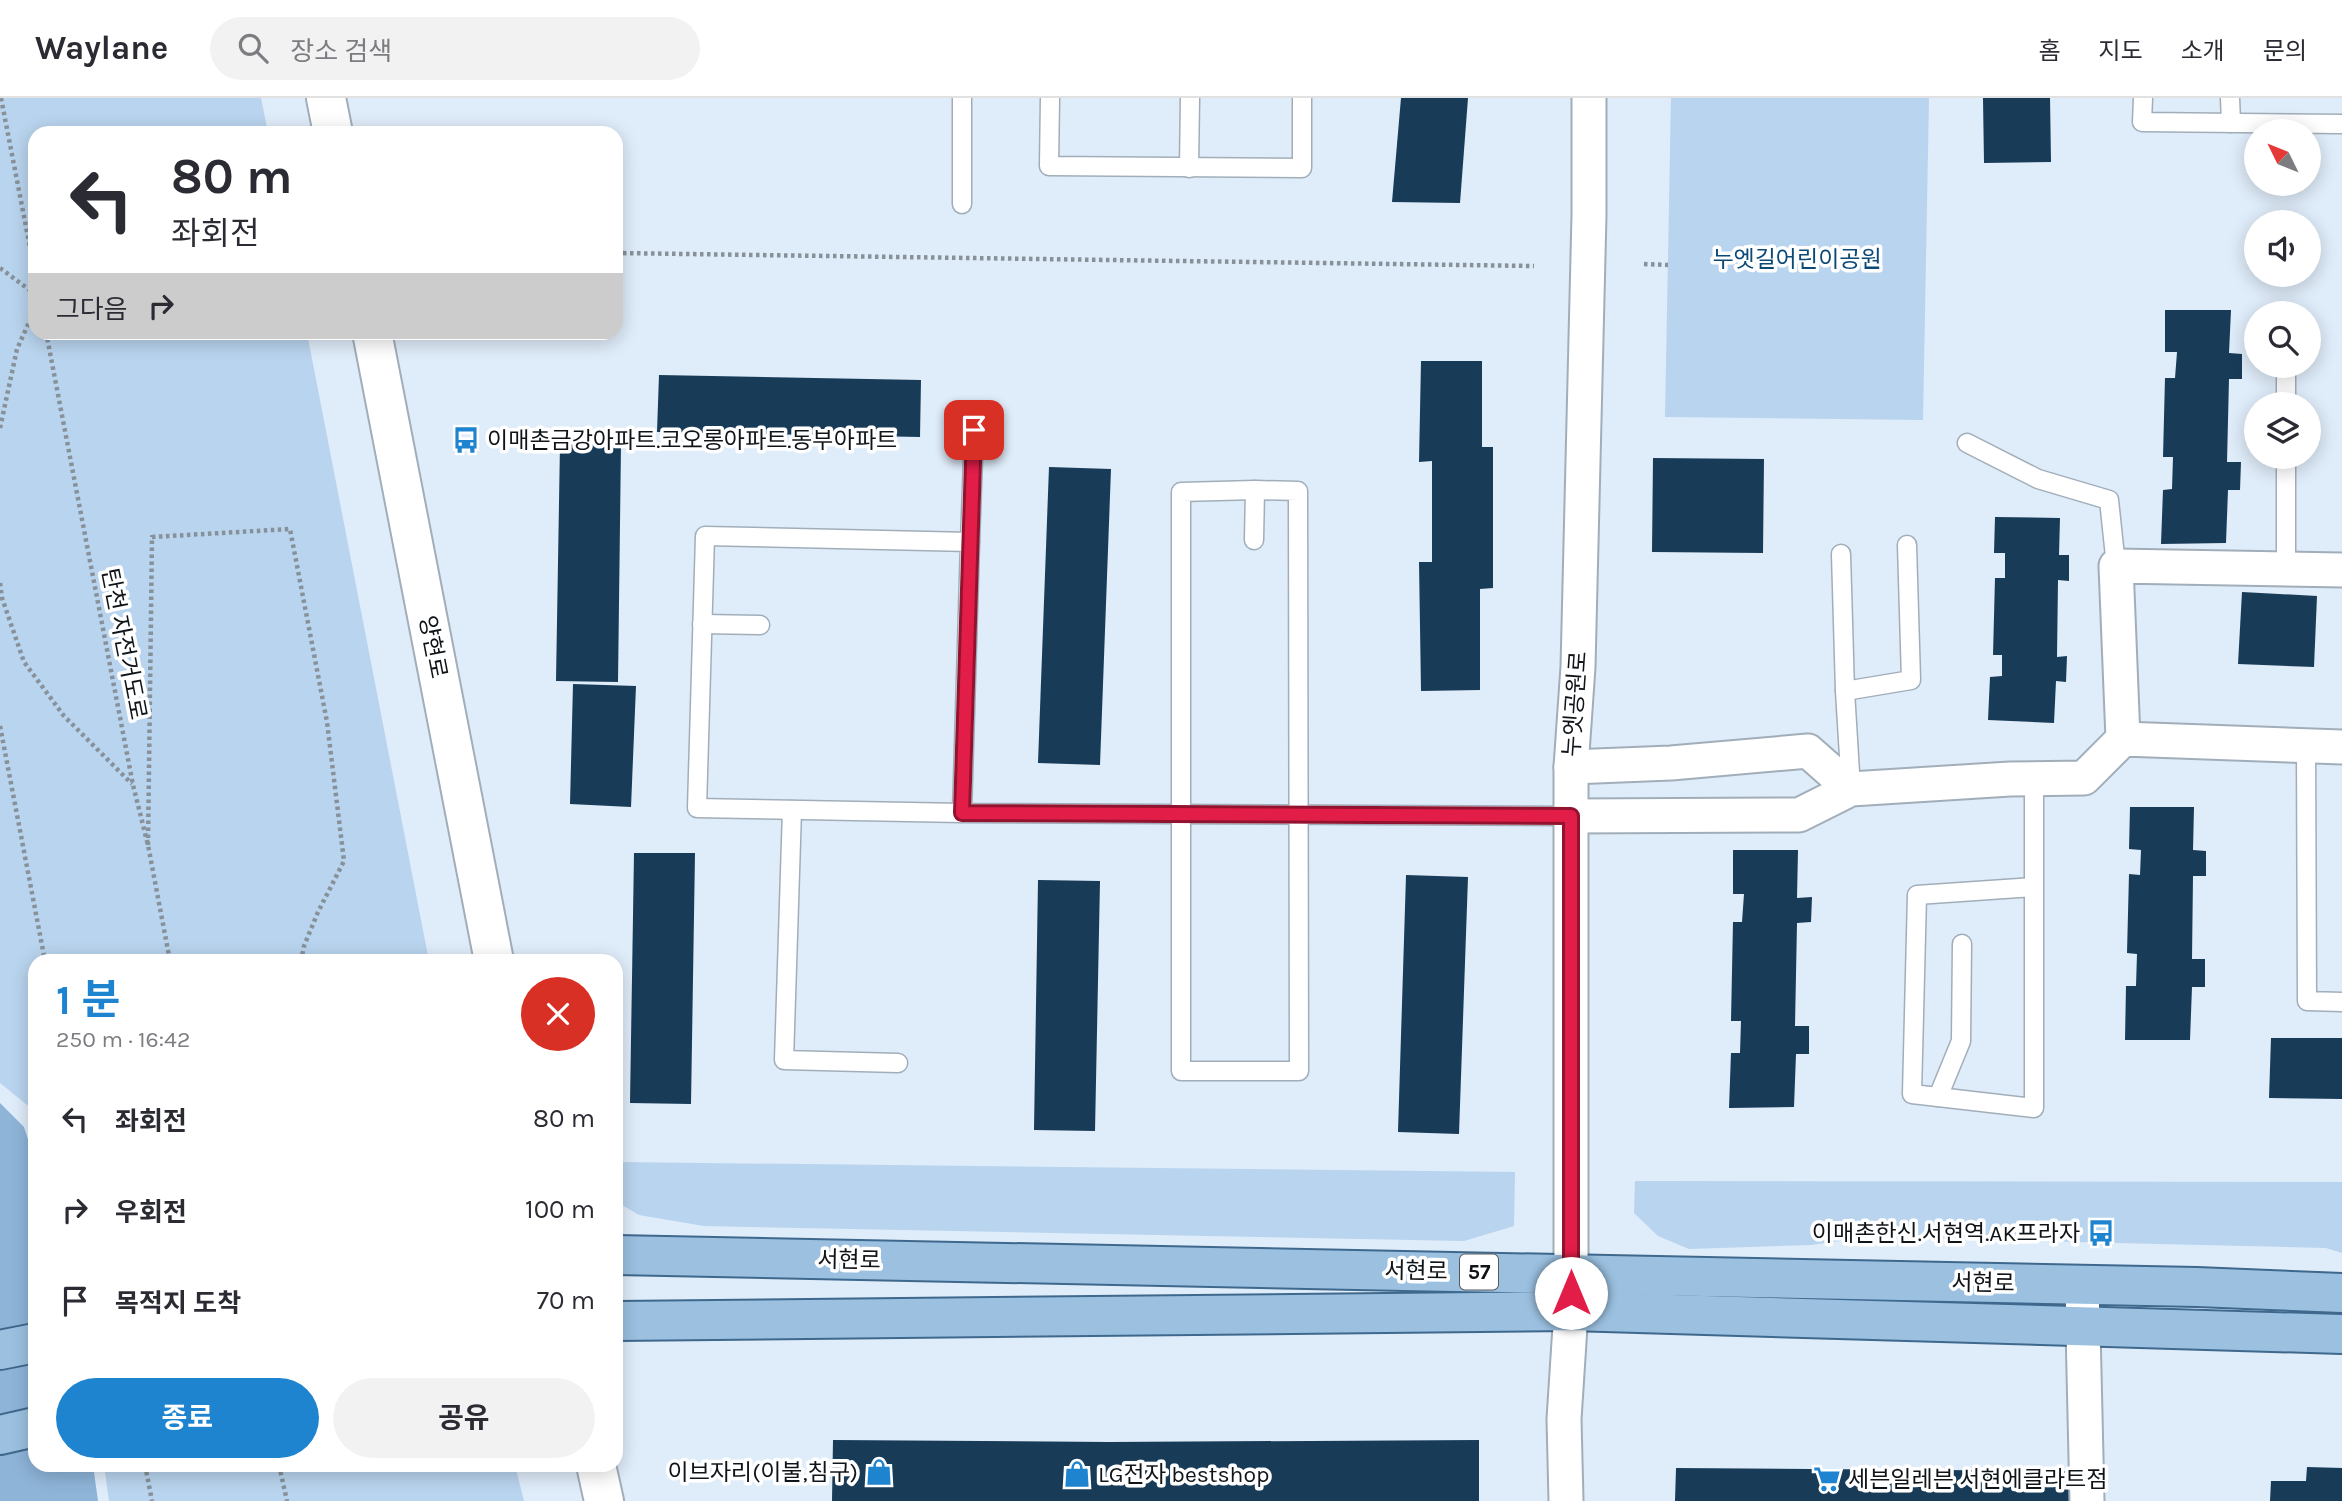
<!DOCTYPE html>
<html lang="ko">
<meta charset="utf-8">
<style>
:root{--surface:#fff;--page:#f2f2f3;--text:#2b2b33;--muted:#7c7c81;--line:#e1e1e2;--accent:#1e84cf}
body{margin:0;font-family:Karla,"Noto Sans KR",sans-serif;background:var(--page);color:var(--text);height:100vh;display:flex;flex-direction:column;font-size:26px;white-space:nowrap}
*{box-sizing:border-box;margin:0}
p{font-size:23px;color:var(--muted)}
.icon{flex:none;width:38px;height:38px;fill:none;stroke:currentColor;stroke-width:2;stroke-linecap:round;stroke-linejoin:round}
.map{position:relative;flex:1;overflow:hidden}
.drawer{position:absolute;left:28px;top:856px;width:595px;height:518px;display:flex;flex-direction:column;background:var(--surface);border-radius:21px;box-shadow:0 4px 18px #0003}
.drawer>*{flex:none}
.guide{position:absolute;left:28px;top:28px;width:595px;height:214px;border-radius:21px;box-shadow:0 4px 18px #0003;background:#fff;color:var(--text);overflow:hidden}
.needle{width:46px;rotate:313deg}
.fabs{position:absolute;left:2244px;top:21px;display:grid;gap:14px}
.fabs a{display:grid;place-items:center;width:77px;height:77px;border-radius:50%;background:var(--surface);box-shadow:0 4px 18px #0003;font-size:35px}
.pin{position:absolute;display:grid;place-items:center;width:60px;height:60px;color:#fff;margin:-30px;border-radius:14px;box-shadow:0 4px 10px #0006}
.me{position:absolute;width:77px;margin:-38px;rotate:0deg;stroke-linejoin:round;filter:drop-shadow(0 0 5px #0008)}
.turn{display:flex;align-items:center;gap:24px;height:147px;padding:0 28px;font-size:32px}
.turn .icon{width:91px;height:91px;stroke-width:2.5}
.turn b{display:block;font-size:49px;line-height:60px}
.then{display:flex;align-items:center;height:66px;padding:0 28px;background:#0003;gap:14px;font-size:26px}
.round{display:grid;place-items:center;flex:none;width:74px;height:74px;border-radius:37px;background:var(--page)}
.summary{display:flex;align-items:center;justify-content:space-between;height:119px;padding:0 28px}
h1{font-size:42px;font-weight:700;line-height:52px;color:var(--accent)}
.button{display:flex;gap:14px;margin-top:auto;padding:14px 28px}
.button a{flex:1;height:80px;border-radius:42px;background:var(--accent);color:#fff;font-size:28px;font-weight:700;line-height:80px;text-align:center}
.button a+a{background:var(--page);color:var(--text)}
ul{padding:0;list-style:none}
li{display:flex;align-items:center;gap:21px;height:91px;padding:0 28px}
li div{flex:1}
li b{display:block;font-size:26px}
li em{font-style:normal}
header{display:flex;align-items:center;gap:42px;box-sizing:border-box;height:98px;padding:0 35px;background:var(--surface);border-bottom:2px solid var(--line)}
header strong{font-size:33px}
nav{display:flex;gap:38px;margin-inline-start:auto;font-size:24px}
.search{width:490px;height:63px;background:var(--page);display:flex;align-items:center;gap:18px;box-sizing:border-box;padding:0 24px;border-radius:38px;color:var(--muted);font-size:26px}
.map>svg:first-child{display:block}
</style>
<header>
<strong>Waylane</strong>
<div class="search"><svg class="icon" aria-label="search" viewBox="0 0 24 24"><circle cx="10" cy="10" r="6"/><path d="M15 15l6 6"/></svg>장소 검색</div>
<nav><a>홈</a><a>지도</a><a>소개</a><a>문의</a></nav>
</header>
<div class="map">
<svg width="2342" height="1403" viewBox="0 0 2342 1403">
<rect width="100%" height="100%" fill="#dfecf9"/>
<g fill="#b9d4ee">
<polygon points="0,0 261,0 268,35 35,35 35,234 307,235 429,863 35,863 35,1020 32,1011 0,985"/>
<polygon points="1671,0 1929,0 1923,322 1665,319"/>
<polygon points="616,1064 1515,1074 1514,1128 1464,1143 704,1128 639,1117 617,1104"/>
<polygon points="1635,1083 2342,1084 2342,1155 2326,1150 1869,1139 1811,1147 1689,1151 1658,1138 1634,1115"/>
<polygon points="104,1367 305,1367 306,1374 408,1367 515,1367 524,1403 109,1403"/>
</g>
<polygon fill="#8eb4d8" points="0,1005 24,1029 35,1063 35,1367 93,1367 98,1403 0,1403"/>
<g fill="#183b58">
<polygon points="1401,0 1468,0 1460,105 1392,104"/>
<polygon points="1983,0 2050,0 2051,64 1984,65"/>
<polygon points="2165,212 2231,212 2229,255 2242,256 2242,281 2229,281 2227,364 2241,364 2240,392 2228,392 2226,445 2161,446 2163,392 2172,391 2173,359 2163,359 2165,280 2175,280 2177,254 2165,254"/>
<polygon points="1421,263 1482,263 1482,349 1493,349 1493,490 1480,491 1480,592 1421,593 1419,464 1432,464 1432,363 1419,364"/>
<polygon points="659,277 921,282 920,339 657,334"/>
<polygon points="560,346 621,346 618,584 556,583"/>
<polygon points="1653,360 1764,361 1763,455 1652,454"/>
<polygon points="1049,369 1111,371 1100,667 1038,665"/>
<polygon points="1995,419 2060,420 2059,457 2069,457 2069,483 2058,482 2057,559 2067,558 2066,584 2056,583 2054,625 1988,622 1990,579 2002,578 2002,557 1993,557 1995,480 2005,480 2005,455 1994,455"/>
<polygon points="2242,494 2317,498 2314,569 2238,566"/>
<polygon points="573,586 636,588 631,709 570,706"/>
<polygon points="2130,709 2194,709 2193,752 2206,753 2206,778 2193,778 2192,861 2205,861 2205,889 2192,889 2190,942 2125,942 2126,888 2136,888 2137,856 2127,855 2129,776 2140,777 2141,752 2129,751"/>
<polygon points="1733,752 1798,752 1797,800 1812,799 1811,824 1797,825 1795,928 1809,928 1809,956 1796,956 1794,1009 1729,1010 1731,955 1740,955 1741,923 1731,923 1733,824 1742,824 1744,796 1733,796"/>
<polygon points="634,755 695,755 691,1006 630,1005"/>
<polygon points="1406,777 1468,779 1459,1036 1398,1034"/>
<polygon points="1038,782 1100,783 1095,1033 1034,1032"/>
<polygon points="2271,940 2342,940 2342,1001 2269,1000"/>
<polygon points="833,1342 1109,1344 1479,1342 1479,1403 832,1403"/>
<polygon points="2307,1369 2342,1370 2342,1403 2270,1403 2271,1383 2306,1383"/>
<polygon points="1676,1370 2070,1373 2069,1403 1675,1403"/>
</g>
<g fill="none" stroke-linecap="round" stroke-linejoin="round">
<defs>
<g id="lane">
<polyline points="1050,0 1049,68 1302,70 1302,0"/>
<polyline points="2143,0 2142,24 2342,26"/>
<polyline points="2230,0 2231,25"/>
<polyline points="1189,70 1190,0"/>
<polyline points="962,106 962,0"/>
<polyline points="2286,268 2286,306"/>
<polyline points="1967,345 2038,381 2109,402 2116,468"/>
<polyline points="2286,359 2286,471"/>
<polygon points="1255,392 1298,393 1299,973 1181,973 1181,394"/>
<polyline points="1254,442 1255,392"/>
<polyline points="970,444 974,332"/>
<polyline points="1841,456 1845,593 1851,691"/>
<polyline points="702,526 760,527"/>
<polyline points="1845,593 1911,582 1907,447"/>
<polyline points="2306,647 2307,903 2342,904"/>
<polyline points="2034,681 2034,1010 1912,996 1917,797 2034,789"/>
<polyline points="792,712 784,962 898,965"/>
<polyline points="962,715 970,444 705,438 697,710 962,715 1571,718"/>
<polyline points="1938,999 1961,943 1962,846"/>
</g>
<g id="street">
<polyline points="2123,641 2116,468 2342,472"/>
<polyline points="1571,669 1671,665 1808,653 1851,691"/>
<polyline points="1571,718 1799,717 1851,691 2010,681 2084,680 2123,641 2342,649"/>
<polyline points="2082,1187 2087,1403"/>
<polyline points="1566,1403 1564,1321 1571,1213 1571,669 1578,569 1589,117 1589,0"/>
</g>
<g id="secondary">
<polyline points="326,0 333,35"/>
<polyline points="372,234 494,863"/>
<polyline points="596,1367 604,1403"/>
</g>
<g id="primary">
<polyline points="616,1157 2197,1189 2342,1195"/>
<polyline points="616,1223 1571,1213 2342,1236"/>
<polyline points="0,1252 35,1245"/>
<polyline points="0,1337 35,1329"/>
</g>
</defs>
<use href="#lane" stroke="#a1aeba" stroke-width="21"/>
<use href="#street" stroke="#a1aeba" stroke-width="37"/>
<use href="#secondary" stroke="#a1aeba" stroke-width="42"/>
<use href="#primary" stroke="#3f688d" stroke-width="42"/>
<g stroke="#87919a" stroke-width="4.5" stroke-dasharray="3.5 3.5" stroke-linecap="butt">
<polyline points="1,0 35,175"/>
<polyline points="616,155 1534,168"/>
<polyline points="1644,166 1668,167"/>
<polyline points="0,170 35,196"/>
<polyline points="46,234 133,687 148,747 170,863"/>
<polyline points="0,330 17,251 35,211"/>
<polyline points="0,485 2,500 24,564 64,618 132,686"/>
<polyline points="0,628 45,863"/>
<polyline points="148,747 152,439 290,431 327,624 344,763 318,814 304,848 301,863"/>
<polyline points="145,1367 152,1403"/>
<polyline points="279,1367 287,1403"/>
</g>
<use href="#lane" stroke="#fff" stroke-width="18"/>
<use href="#street" stroke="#fff" stroke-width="33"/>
<use href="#secondary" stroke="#fff" stroke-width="38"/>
<use href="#primary" stroke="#9bc0e0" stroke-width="38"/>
</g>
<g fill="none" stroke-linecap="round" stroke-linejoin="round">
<defs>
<polyline id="route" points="974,332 962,715 1571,718 1571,1195"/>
</defs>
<use href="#route" stroke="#92132f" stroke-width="18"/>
<use href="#route" stroke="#e11d48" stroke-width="12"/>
</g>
<defs>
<symbol id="bus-bare" viewBox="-9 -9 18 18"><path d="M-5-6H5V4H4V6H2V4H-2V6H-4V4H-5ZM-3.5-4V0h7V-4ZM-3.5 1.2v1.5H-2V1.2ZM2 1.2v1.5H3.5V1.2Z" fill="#1e84cf" stroke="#fff" stroke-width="2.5" paint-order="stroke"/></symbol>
<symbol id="shop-bare" viewBox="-9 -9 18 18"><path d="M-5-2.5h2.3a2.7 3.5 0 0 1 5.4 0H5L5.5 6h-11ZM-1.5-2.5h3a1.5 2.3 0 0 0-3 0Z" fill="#1e84cf" stroke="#fff" stroke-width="2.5" paint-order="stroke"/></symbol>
<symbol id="supermarket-bare" viewBox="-9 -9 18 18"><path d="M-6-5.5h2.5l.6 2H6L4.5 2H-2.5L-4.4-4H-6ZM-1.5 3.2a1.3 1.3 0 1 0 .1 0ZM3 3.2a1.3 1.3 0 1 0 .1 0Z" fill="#1e84cf" stroke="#fff" stroke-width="2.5" paint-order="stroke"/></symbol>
</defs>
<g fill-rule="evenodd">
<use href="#bus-bare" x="447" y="323" width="38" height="38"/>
<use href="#bus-bare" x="2082" y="1116" width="38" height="38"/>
<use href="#shop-bare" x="860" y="1355" width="38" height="38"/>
<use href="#shop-bare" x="1058" y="1357" width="38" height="38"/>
<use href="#supermarket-bare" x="1808" y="1362" width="38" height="38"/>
</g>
<g text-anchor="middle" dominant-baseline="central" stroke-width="7" stroke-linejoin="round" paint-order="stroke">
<rect fill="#fff" stroke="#575a5d" stroke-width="2" x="1460" y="1156.5" width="38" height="35" rx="5"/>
<g font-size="21" font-weight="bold" fill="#0f1418">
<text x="1479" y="1174">57</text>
</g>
<g font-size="23" fill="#0b4976" stroke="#fff">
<text x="1797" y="161">누엣길어린이공원</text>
</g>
<g font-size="23" fill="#0f1418" stroke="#fff" text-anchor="start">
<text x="487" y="342">이매촌금강아파트.코오롱아파트.동부아파트</text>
<text x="2080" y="1135" text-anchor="end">이매촌한신.서현역.AK프라자</text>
<text x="858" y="1374" text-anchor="end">이브자리(이불,침구)</text>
<text x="1098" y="1376">LG전자 bestshop</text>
<text x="1848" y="1381">세븐일레븐 서현에클라트점</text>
</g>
<g font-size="23" fill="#0f1418" stroke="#fff">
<text transform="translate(124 546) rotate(79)">탄천 자전거도로</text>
<text transform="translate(433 549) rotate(79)">양현로</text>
<text transform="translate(1575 606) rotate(-86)">누엣공원로</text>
<text transform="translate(849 1162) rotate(1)">서현로</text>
<text transform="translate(1416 1173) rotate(1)">서현로</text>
<text transform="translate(1983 1185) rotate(1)">서현로</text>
</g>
</g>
</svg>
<div class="fabs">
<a><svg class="needle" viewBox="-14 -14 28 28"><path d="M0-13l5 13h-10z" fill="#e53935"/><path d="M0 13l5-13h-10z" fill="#7c7c81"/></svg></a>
<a><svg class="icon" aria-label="sound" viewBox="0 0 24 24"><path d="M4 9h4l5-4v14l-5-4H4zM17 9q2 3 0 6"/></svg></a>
<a><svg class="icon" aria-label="search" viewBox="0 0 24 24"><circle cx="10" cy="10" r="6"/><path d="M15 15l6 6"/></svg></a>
<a><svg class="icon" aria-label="layers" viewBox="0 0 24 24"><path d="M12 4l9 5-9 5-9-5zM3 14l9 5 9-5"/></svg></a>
</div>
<div class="pin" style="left:974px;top:332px;background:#d93025"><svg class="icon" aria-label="arrive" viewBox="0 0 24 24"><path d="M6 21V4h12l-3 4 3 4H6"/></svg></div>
<svg class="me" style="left:1571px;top:1195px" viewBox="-20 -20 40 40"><circle r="19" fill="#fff"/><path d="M0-13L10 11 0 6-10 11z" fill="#e11d48"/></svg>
<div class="guide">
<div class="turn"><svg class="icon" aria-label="left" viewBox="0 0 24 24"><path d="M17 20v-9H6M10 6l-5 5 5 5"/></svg><div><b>80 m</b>좌회전</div></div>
<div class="then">그다음<svg class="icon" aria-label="right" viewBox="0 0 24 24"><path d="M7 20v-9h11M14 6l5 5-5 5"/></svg></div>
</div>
<section class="drawer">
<div class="summary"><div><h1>1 분</h1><p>250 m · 16:42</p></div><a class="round" style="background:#d93025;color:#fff"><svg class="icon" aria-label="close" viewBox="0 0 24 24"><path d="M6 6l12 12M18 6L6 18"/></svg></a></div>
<ul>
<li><svg class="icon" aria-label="left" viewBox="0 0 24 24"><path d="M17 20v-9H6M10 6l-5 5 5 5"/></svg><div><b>좌회전</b></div><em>80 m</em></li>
<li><svg class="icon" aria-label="right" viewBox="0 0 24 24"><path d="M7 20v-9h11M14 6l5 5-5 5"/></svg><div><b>우회전</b></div><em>100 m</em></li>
<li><svg class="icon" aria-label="arrive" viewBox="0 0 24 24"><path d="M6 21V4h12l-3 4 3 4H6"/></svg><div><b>목적지 도착</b></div><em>70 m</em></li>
</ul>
<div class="button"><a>종료</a><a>공유</a></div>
</section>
</div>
